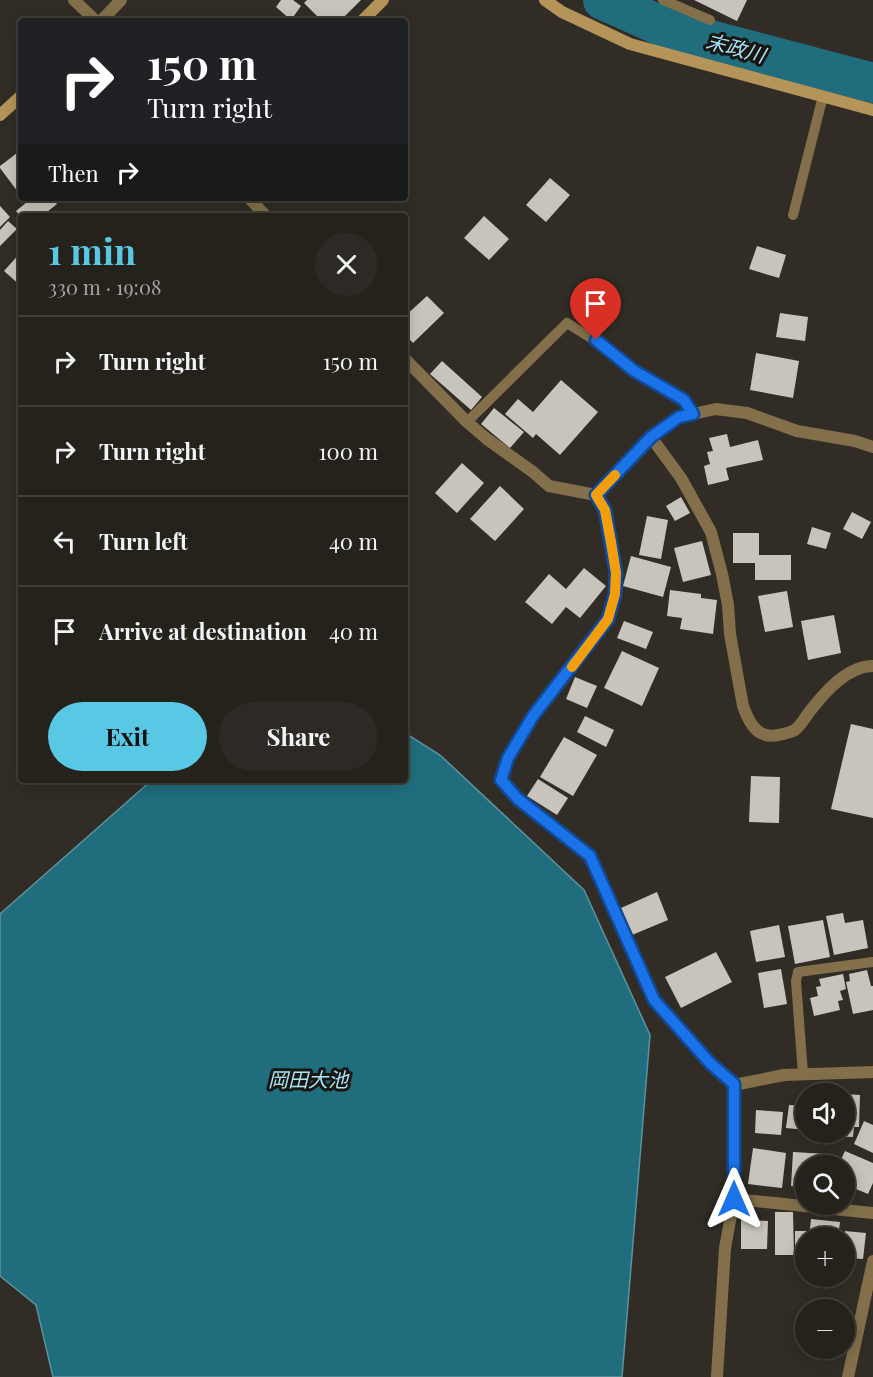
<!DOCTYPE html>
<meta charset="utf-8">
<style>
:root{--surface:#25221c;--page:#2d2a25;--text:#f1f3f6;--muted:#a3a4a3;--line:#423f3b;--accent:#58c8e4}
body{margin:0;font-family:"Playfair Display","Noto Sans JP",serif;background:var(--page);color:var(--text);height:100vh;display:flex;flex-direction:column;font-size:22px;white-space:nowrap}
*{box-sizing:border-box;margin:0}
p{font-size:20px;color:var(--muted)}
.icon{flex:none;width:33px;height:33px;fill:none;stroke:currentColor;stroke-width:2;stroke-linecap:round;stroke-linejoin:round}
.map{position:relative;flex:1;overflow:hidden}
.side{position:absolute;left:18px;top:213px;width:390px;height:570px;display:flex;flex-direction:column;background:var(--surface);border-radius:6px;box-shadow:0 3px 15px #0003,0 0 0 2px var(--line)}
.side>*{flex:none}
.banner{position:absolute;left:18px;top:18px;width:390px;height:183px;border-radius:6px;box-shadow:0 3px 15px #0003,0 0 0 2px var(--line);background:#202124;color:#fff;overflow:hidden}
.tools{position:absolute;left:795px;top:1083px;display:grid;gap:12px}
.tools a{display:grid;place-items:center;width:60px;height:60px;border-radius:50%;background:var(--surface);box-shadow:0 3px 15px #0003,0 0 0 2px var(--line);font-size:30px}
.pin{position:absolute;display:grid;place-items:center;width:51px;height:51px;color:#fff;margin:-62px -26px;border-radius:50% 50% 50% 0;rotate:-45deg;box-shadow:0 0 6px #0007}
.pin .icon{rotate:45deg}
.me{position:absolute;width:66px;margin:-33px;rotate:0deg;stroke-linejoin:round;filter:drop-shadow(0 0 4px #0008)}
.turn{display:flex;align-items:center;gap:21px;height:126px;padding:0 30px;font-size:27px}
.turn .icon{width:78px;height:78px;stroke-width:2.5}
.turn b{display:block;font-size:42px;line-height:51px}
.then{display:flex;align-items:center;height:57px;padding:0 30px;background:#0003;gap:12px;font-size:22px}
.round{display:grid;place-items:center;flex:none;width:63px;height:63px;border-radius:32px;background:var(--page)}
.overview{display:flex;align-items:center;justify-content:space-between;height:102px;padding:0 30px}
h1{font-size:36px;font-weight:700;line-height:45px;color:var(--accent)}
.button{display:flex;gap:12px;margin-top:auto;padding:12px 30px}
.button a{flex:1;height:69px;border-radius:36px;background:var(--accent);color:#111;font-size:24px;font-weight:700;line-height:69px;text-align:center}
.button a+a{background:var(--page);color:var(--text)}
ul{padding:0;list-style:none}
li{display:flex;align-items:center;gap:18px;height:90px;padding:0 30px;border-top:2px solid var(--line)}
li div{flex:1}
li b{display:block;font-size:22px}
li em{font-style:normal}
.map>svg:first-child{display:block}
</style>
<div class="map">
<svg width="873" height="1377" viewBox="0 0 873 1377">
<rect width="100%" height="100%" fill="#312d26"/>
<polygon fill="#206d7e" stroke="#5d929d" stroke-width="1.5" points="405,733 440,755 584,890 650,1035 622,1377 53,1377 36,1305 0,1276 0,914 152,780 405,780"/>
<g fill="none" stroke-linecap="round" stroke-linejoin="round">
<polyline stroke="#206d7e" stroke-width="40" points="603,0 668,29 873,83"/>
</g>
<g fill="#c9c4bb">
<polygon points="281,0 293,0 301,6 291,20 276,7"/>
<polygon points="307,0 361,0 340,21 322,21 304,3"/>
<polygon points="694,0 747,0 737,21"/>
<polygon points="21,150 21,196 0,168 0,166"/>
<polygon points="550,178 570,195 546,222 526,205"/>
<polygon points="32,198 51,198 57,204 42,216 20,216 16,211"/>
<polygon points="0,206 10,217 0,227"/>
<polygon points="484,216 509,239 489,260 464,238"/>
<polygon points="8,221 17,229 0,246 0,230"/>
<polygon points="757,246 786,255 779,278 749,269"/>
<polygon points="21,252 21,286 4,271"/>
<polygon points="427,296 444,313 413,343 405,335 405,316"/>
<polygon points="780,313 808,317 805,341 776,337"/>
<polygon points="756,353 799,361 793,398 750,390"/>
<polygon points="442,361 482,397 471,410 430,374"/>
<polygon points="561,380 598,412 560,455 536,434 533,438 505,414 518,399 533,412"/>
<polygon points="494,408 524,432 510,448 481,424"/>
<polygon points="727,434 730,447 758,440 763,460 726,468 729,480 708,485 704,466 710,464 707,452 713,451 709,438"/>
<polygon points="462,463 484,483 457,513 435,493"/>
<polygon points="500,486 524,509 495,541 470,519"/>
<polygon points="681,497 690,513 675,521 666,506"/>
<polygon points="852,512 871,522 862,539 843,529"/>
<polygon points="647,516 668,520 661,559 639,555"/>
<polygon points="812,527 831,533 826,549 807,544"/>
<polygon points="733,533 759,533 759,555 791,555 791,580 755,580 755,563 733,563"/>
<polygon points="702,541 711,575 683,582 674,548"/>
<polygon points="631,556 671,567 663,597 623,586"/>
<polygon points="584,568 606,586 580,618 566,607 552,624 525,602 549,574 566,589"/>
<polygon points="670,590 701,594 701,598 717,600 713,634 680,629 682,618 667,616"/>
<polygon points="787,591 793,627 765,632 758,596"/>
<polygon points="834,615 841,653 808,660 801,621"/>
<polygon points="624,621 653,632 646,649 617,638"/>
<polygon points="622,651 659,668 642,706 604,688"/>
<polygon points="575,677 597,686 587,708 566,699"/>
<polygon points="585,716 614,730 606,747 577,732"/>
<polygon points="851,724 873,729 873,818 831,809"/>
<polygon points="564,737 597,755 573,796 540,777"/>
<polygon points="751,776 780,777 779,823 749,822"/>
<polygon points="538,779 568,798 557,815 527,796"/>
<polygon points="657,892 668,920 632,935 621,908"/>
<polygon points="843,913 845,923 863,920 868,948 834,955 826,916"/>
<polygon points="823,920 830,957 795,964 788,926"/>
<polygon points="779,925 785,957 756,962 750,931"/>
<polygon points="716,952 732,982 681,1008 665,977"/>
<polygon points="781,969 787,1004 764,1008 758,973"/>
<polygon points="867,970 871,986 873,986 873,1010 853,1014 846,982 850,981 849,974"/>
<polygon points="843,974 846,989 840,991 843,1000 838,1001 840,1010 814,1016 810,998 818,996 816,987 821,986 819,979"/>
<polygon points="844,1094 860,1095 859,1127 854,1127 853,1137 824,1136 824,1132 844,1132"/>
<polygon points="789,1105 806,1106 806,1130 786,1128"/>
<polygon points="756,1110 783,1112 781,1135 755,1133"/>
<polygon points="864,1121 873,1125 873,1153 854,1144"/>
<polygon points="753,1148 786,1153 782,1188 748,1184"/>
<polygon points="845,1151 873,1163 873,1183 868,1194 844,1184 844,1166 838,1166"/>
<polygon points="793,1152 827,1154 827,1166 806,1166 806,1187 791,1186"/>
<polygon points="775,1212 793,1212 794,1255 775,1255"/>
<polygon points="811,1219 840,1222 838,1238 809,1238"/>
<polygon points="741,1220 768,1221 767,1249 741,1249"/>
<rect x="795" y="1231" width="11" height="24"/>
<polygon points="845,1231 866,1233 863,1259 849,1258 850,1243 844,1243"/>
</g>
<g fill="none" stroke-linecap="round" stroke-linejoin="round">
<g stroke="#83704b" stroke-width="10">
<polyline points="663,0 710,20"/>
<polyline points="793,215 823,96"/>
<polyline points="467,422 567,323 596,341 634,370 684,400 693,414"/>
<polyline points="803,1074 796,981 798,972 873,962"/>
</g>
<g stroke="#83704b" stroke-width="12">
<polyline points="74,0 96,21"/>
<polyline points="101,21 121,0"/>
<polyline points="249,198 266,216"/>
<polyline points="405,359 467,422 487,439 533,472 549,486 596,495"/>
<path d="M651 437 681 478 711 532 722 574 728 605 730 634 743 706C750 726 759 741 783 734 786 733 793 732 796 729 801 725 806 716 810 711 825 692 847 666 873 666"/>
<polyline points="596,495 605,510 616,573 615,595 608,619 533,716 508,758 501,780 518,799 590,856 654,1000 710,1063 734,1085 734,1199 725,1248 717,1377"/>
<polyline points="596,495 651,437 679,417 716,409 747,413 797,431 855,441 873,447"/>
<polyline points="734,1085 784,1075 873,1072"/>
<polyline points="734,1199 873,1213"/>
<polyline points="848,1377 873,1261"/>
</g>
<g stroke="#b49458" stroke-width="12">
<polyline points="545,0 562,12 630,44 873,110"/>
<polyline points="362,21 383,0"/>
<polyline points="0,115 21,96"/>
</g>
</g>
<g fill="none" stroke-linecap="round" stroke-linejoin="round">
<defs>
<polyline id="route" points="596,340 633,370 684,400 693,414 679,417 651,437 596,495 605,510 616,573 615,594 608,619 533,716 508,758 501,780 518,799 590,856 654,1000 710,1063 734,1084 734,1199"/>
</defs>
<use href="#route" stroke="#114b97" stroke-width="15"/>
<use href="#route" stroke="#1a73e8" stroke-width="10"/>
<polyline stroke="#f59e0b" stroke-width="10" points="572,667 608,619 615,594 616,573 611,542 605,510 596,495 615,475"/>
</g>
<g text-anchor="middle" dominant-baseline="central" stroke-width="6" stroke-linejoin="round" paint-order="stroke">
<g font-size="20" font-style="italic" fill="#a9e3f3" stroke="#181613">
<text transform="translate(736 47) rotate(15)">末政川</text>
<text x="308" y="1078">岡田大池</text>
</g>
</g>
</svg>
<div class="tools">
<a><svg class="icon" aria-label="sound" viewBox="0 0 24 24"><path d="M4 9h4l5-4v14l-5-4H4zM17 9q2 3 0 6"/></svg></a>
<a><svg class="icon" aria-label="search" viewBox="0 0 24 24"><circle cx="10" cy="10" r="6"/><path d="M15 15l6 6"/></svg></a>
<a>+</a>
<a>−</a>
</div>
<div class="pin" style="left:596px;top:340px;background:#d93025"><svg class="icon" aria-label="arrive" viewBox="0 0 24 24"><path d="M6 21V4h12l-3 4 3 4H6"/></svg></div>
<svg class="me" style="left:734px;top:1199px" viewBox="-20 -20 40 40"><path d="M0-17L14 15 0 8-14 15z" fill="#1a73e8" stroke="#fff" stroke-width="4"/></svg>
<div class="banner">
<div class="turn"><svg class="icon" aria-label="right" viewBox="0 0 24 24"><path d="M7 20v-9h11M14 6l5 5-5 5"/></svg><div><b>150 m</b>Turn right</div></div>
<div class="then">Then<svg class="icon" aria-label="right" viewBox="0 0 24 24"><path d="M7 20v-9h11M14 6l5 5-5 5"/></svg></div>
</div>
<section class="side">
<div class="overview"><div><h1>1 min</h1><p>330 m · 19:08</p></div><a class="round"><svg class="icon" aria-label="close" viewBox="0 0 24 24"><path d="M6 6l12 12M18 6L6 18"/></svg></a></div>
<ul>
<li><svg class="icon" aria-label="right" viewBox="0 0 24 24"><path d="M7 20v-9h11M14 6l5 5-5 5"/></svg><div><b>Turn right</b></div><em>150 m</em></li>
<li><svg class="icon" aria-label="right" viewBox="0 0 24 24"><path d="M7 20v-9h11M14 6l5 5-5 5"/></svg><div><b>Turn right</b></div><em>100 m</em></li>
<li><svg class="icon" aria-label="left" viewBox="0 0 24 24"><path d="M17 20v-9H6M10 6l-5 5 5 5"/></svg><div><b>Turn left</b></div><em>40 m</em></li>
<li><svg class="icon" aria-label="arrive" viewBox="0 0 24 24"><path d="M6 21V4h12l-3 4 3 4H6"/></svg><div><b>Arrive at destination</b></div><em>40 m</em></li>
</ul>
<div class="button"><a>Exit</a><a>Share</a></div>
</section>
</div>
